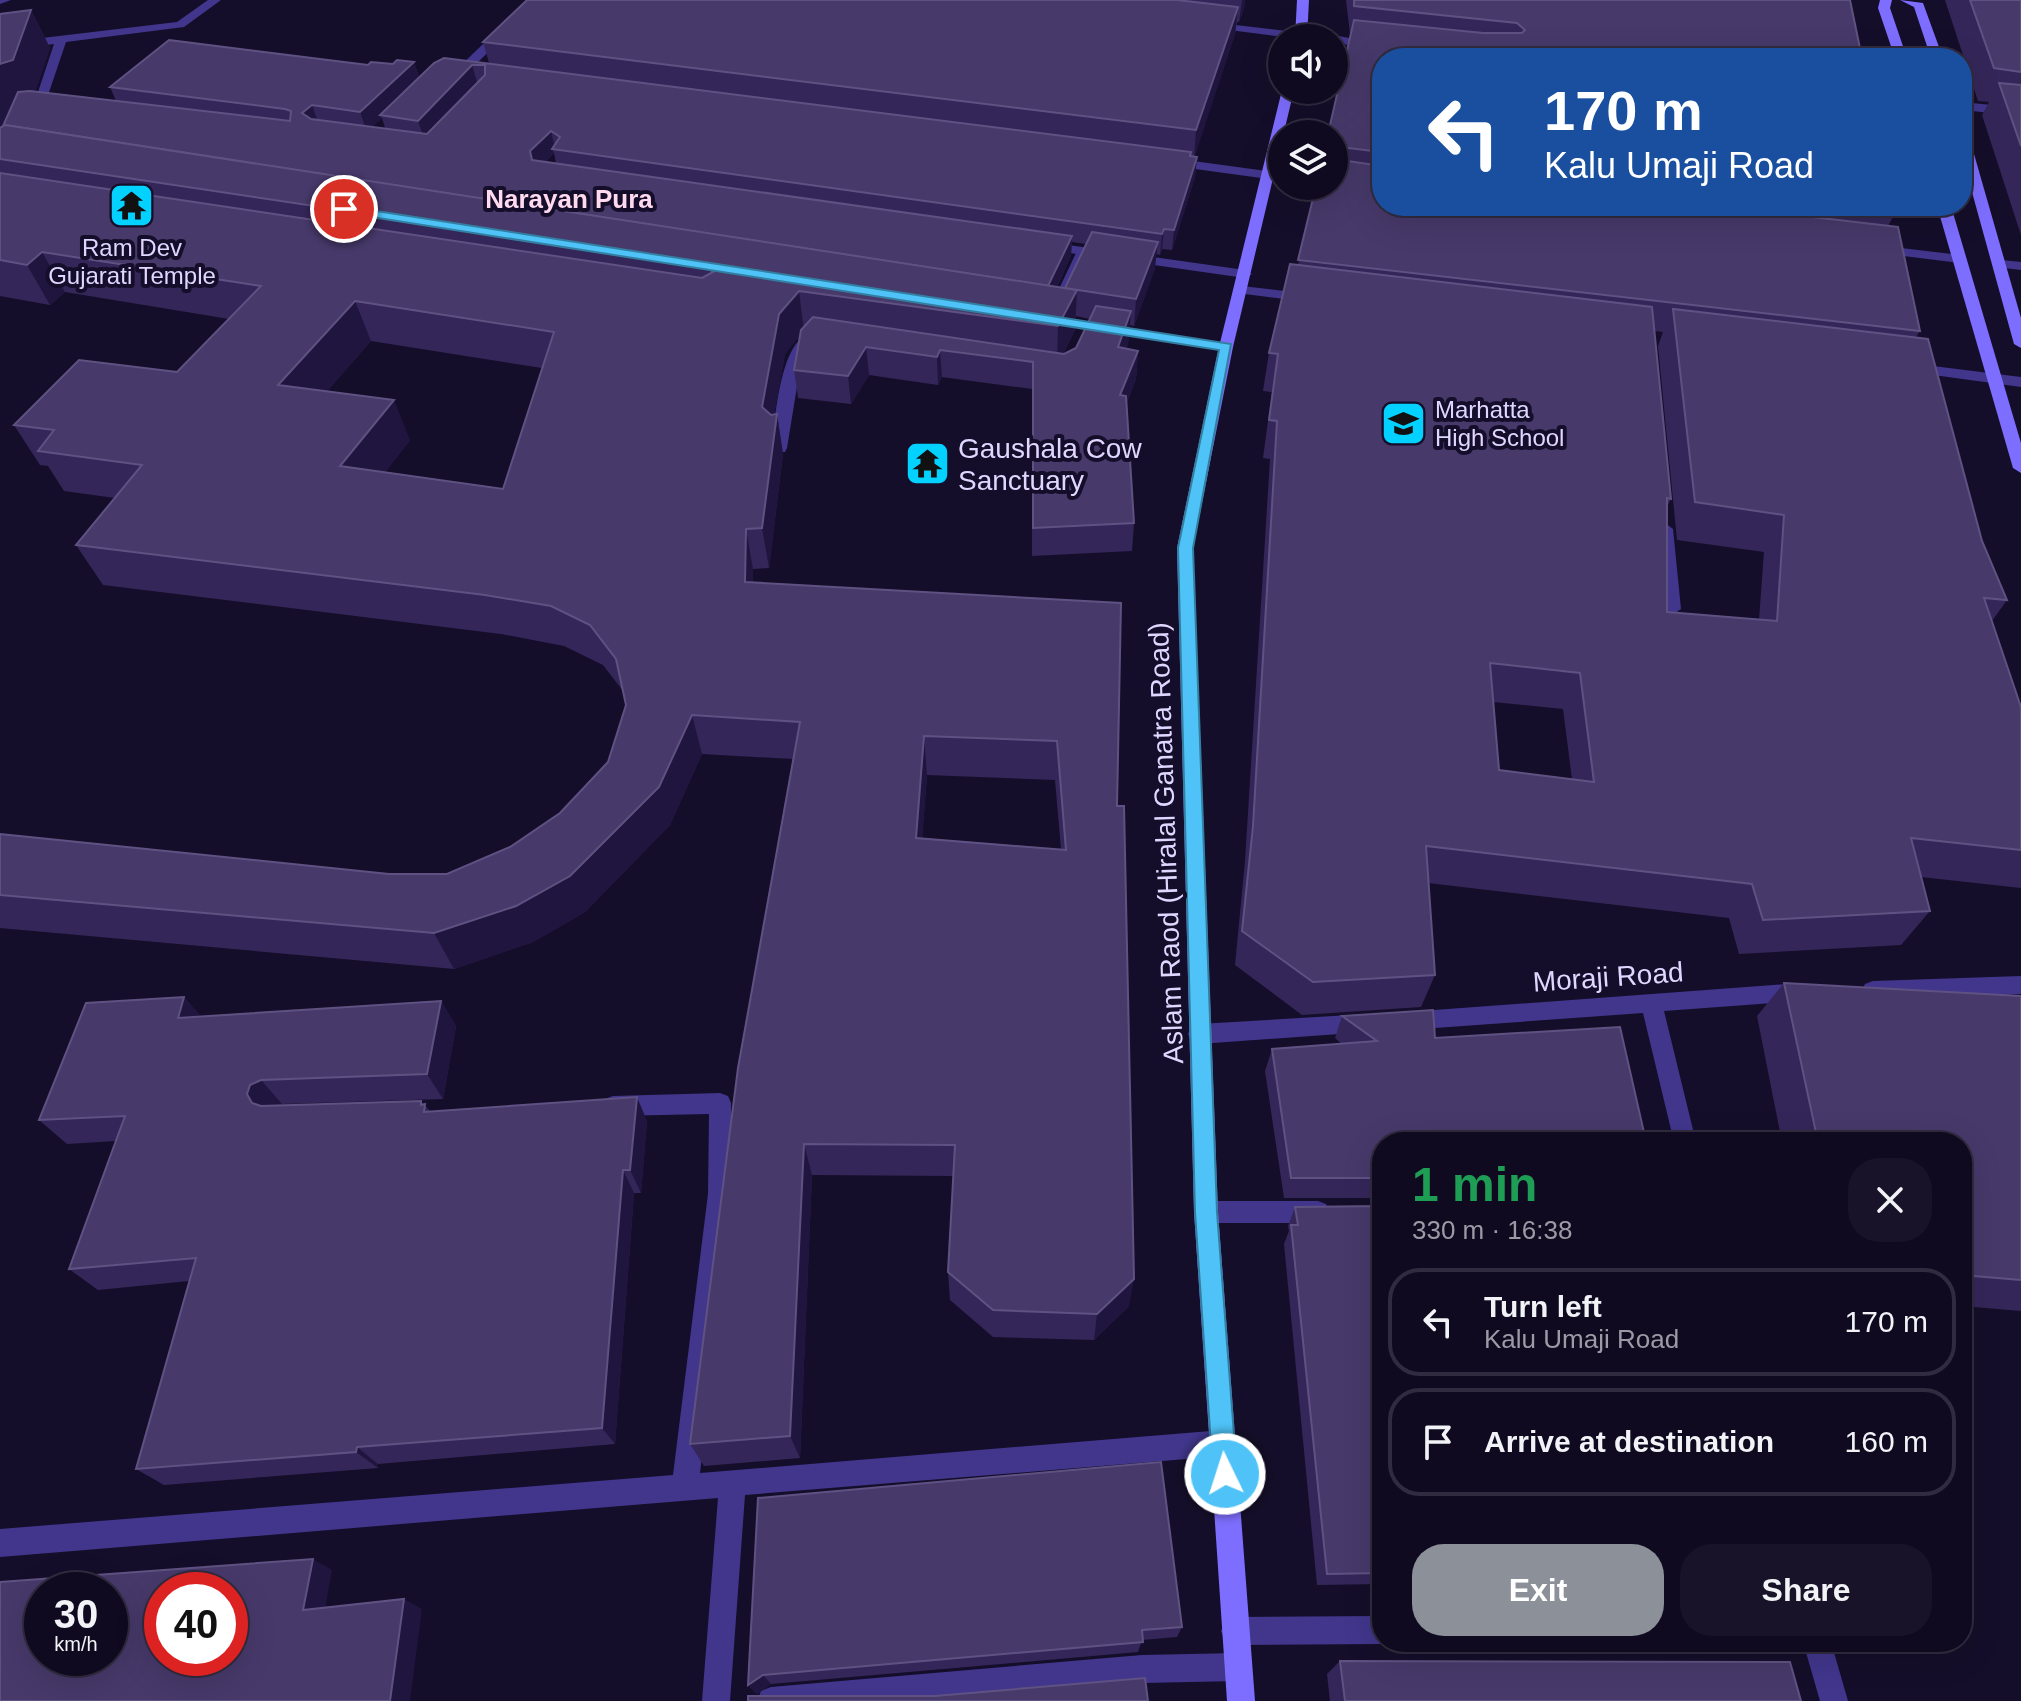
<!DOCTYPE html>
<meta charset="utf-8">
<style>
:root{--surface:#100a20;--page:#191329;--text:#f1f3f6;--muted:#9c9aa5;--line:#302b3e;--accent:#8c9099}
body{margin:0;font-family:Helvetica,sans-serif;background:var(--page);color:var(--text);height:100vh;display:flex;flex-direction:column;font-size:30px;white-space:nowrap}
*{box-sizing:border-box;margin:0}
p{font-size:26px;color:var(--muted)}
.icon{flex:none;width:44px;height:44px;fill:none;stroke:currentColor;stroke-width:2;stroke-linecap:round;stroke-linejoin:round}
.map{position:relative;flex:1;overflow:hidden}
.drawer{position:absolute;left:1372px;top:1132px;width:600px;height:520px;display:flex;flex-direction:column;background:var(--surface);border-radius:32px;box-shadow:0 8px 32px #0002,0 0 0 2px var(--line)}
.drawer>*{flex:none}
.top-card{position:absolute;left:1372px;top:48px;width:600px;height:168px;border-radius:32px;box-shadow:0 8px 32px #0002,0 0 0 2px var(--line);background:#1a4fa0;color:#fff;overflow:hidden}
.fabs{position:absolute;left:1268px;top:24px;display:grid;gap:16px}
.fabs a{display:grid;place-items:center;width:80px;height:80px;border-radius:50%;background:var(--surface);box-shadow:0 8px 32px #0002,0 0 0 2px var(--line);font-size:40px}
.speed{position:absolute;left:24px;top:1572px;display:flex;gap:16px;font-size:40px;font-weight:700;text-align:center}
.speed>*{display:grid;place-content:center;width:104px;height:104px;border-radius:50%;background:var(--surface);box-shadow:0 8px 32px #0002,0 0 0 2px var(--line);line-height:1}
.speed small{font-size:20px;font-weight:400}
.speed .limit{border:12px solid #d22;background:#fff;color:#111}
.pin{position:absolute;display:grid;place-items:center;width:68px;height:68px;color:#fff;margin:-34px;border:4px solid #fff;border-radius:50%;box-shadow:0 2px 8px #0007}
.me{position:absolute;width:88px;margin:-44px;rotate:356deg;stroke-linejoin:round;filter:drop-shadow(0 0 6px #0008)}
.turn{display:flex;align-items:center;gap:28px;height:168px;padding:0 40px;font-size:36px}
.turn .icon{width:104px;height:104px;stroke-width:2.5}
.turn b{display:block;font-size:56px;line-height:68px}
.round{display:grid;place-items:center;flex:none;width:84px;height:84px;border-radius:32px;background:var(--page)}
.headline{display:flex;align-items:center;justify-content:space-between;height:136px;padding:0 40px}
h1{font-size:48px;font-weight:700;line-height:60px;color:#1e9e55}
.action{display:flex;gap:16px;margin-top:auto;padding:16px 40px}
.action a{flex:1;height:92px;border-radius:32px;background:var(--accent);color:#fff;font-size:32px;font-weight:700;line-height:92px;text-align:center}
.action a+a{background:var(--page);color:var(--text)}
ul{padding:0;list-style:none}
li{display:flex;align-items:center;gap:24px;height:108px;margin:0 16px 12px;padding:0 24px;border:4px solid var(--line);border-radius:32px}
li div{flex:1}
li b{display:block;font-size:30px}
li em{font-style:normal}
.map>svg:first-child{display:block}
</style>
<div class="map">
<svg width="2021" height="1701" viewBox="0 0 2021 1701">
<rect width="100%" height="100%" fill="#150e2a"/>
<g fill="none" stroke-linecap="round" stroke-linejoin="round">
<g fill="#41368c" fill-rule="evenodd">
<polygon points="0,0 11,0 0,4"/>
<polygon points="208,0 221,0 184,27 66,42 44,107 27,109 21,105 35,101 54,44 0,51 0,43 177,22"/>
<polygon points="1084,247 1091,251 1062,312 1050,315 1048,312 1077,251"/>
<path d="M811 332 824 337 815 341 802 356 787 448 785 452H773L771 448C776 418 779 343 811 332Z"/>
<polygon points="1665,523 1673,529 1681,609 1672,615 1663,609 1657,529"/>
</g>
<g fill="#41368c" fill-rule="evenodd">
<polygon points="529,0 541,0 465,75 457,75 457,69"/>
<polygon points="1210,22 1321,35 1327,38 1291,38 1206,27 1204,25"/>
<polygon points="1334,35 1379,44 1373,48 1334,43 1334,38 1329,38"/>
<polygon points="1962,102 2021,108 2021,116 1962,110"/>
<polygon points="1171,158 1282,173 1282,181 1166,165 1165,162"/>
<polygon points="1047,242 1245,270 1252,274 1245,278 1042,249 1040,246"/>
<polygon points="1876,245 1960,255 1967,259 1960,263 1871,252 1871,246"/>
<polygon points="2001,260 2021,262 2021,270 1996,267 1996,261"/>
<polygon points="1242,286 1309,294 1316,298 1309,302 1237,293 1235,290"/>
<polygon points="1048,315 1226,343 1233,347 1226,351 1043,322 1043,316"/>
<polygon points="1909,363 2021,377 2021,387 1904,371 1904,365"/>
<polygon points="2021,976 2021,994 1873,999 1865,996 1862,990 1865,984 1873,981"/>
<polygon points="1801,983 1809,986 1812,992 1809,998 1801,1001 1664,1011 1696,1142 1674,1142 1643,1013 1407,1030 1399,1028 1396,1021 1399,1014 1407,1012"/>
<polygon points="1367,1014 1375,1016 1378,1023 1375,1030 1367,1032 1199,1044 1191,1041 1188,1034 1191,1027 1199,1024"/>
<polygon points="720,1093 728,1096 731,1103 732,1194 700,1473 1223,1430 1232,1434 1236,1443 1232,1452 1223,1456 745,1495 730,1701 702,1701 718,1498 0,1557 0,1529 673,1475 708,1194 709,1114 613,1116 605,1113 602,1106 605,1099 613,1096"/>
<polygon points="1206,1201 1318,1201 1326,1204 1330,1212 1326,1220 1318,1223 1206,1223 1198,1220 1194,1212 1198,1204"/>
<polygon points="1382,1616 1382,1642 1387,1642 1382,1644 1235,1645 1225,1641 1221,1631 1225,1621 1235,1617"/>
<polygon points="1803,1642 1831,1642 1848,1701 1820,1701"/>
<polygon points="1238,1653 1248,1657 1252,1667 1248,1677 1238,1681 1142,1683 937,1701 757,1701 761,1691 771,1687 1142,1655"/>
</g>
<g fill="#7e6eff" fill-rule="evenodd">
<polygon points="1297,0 1309,0 1307,38 1295,38"/>
<polygon points="1880,0 1892,0 1890,8 1907,58 1895,58 1878,8"/>
<polygon points="1900,0 1923,3 1943,58 1931,58 1914,7"/>
<polygon points="1282,90 1294,90 1233,347 1193,548 1218,1212 1255,1701 1227,1701 1194,1212 1177,548 1219,347"/>
<polygon points="1962,129 1968,133 2021,318 2021,348 2014,344 1962,156"/>
<polygon points="1937,206 1951,206 2021,443 2021,473 2013,468"/>
</g>
</g>
<g fill="#352659" fill-rule="evenodd">
<path d="M527 0H1245L1244 8 1239 22H1237L1235 34 1194 156 1197 157 1195 177 1172 250 1162 249 1160 255 1156 254 1155 268 1134 326 1130 325 1129 339 1126 349 1138 351 1136 379 1127 402 1134 523 1132 551 1032 556V389L942 377 938 385 869 375 851 404 798 398 794 370 800 335 785 354 774 414H777L783 454 769 568 753 569V583L1121 603 1117 806 1129 1306 1094 1340 993 1337 950 1300 948 1272 953 1176 812 1175 800 1458 704 1466 690 1444 793 759 702 754 670 825 585 912 533 942 454 969 0 928V834L389 874H447L510 847 560 813 608 762 626 705 623 691 603 665 564 646 501 634 103 585 76 545 115 498 64 491 48 466 40 465 14 425 177 372 229 319 65 292 50 305 0 296V13L31 10 50 48 35 92 116 101 110 87 368 65 393 64 414 62 419 77 434 63H489L483 42ZM382 118 385 128 372 127ZM554 153 556 163 545 162ZM1072 242 1086 244 1065 288 1057 287 1071 256ZM1076 316 1090 319 1076 348 1063 354 1075 330ZM371 341 542 368 503 489 385 472 410 440 327 391ZM927 775 1055 780 1061 849 922 838Z"/>
<path d="M1346 0H1850L1382 58V206H1893L1895 213 1888 226 1920 331 1916 337 1982 541 2007 600 1992 621 2021 707V888L1921 877 1930 911 1901 945 1739 954 1729 918 1428 883 1435 975 1421 1007 1302 1015 1235 965 1245 861 1270 459 1263 458 1272 392 1263 391 1269 353 1298 265 1351 34H1350ZM1654 331 1663 332 1658 346 1677 540 1764 552 1759 620 1667 612V507L1671 499ZM1493 702 1563 709 1572 779 1499 770Z"/>
<polygon points="1945,0 2021,0 2021,235 1982,115 1989,102 1978,101"/>
<polygon points="1784,983 2021,996 2021,1311 1962,1306 1962,1142 1782,1142 1757,1016"/>
<polygon points="184,997 201,1017 441,1001 456,1026 443,1099 282,1104 278,1106 421,1101 430,1111 647,1121 641,1193 634,1193 615,1444 378,1464 378,1468 164,1485 136,1469 189,1281 98,1290 69,1269 116,1141 67,1144 39,1120"/>
<polygon points="1433,1010 1382,1142 1382,1198 1284,1198 1265,1071 1272,1049 1342,1044 1335,1038 1342,1016"/>
<polygon points="1382,1206 1382,1584 1317,1585 1284,1244 1289,1231 1288,1226 1295,1207"/>
<polygon points="758,1498 1182,1627 1177,1637 1142,1640 1138,1652 771,1684 757,1694 748,1685"/>
<polygon points="1340,1661 1801,1701 1330,1701 1327,1674"/>
</g>
<g fill="#20153e">
<polygon points="1242,0 1245,0 1244,8 1239,22"/>
<polygon points="1238,7 1235,34 1194,159 1196,130"/>
<polygon points="31,10 50,48 33,99 0,135 0,64"/>
<polygon points="414,62 420,81 380,115 382,118 367,132 360,112"/>
<polygon points="472,65 478,85 425,141 418,121"/>
<polygon points="312,105 319,125 302,113"/>
<polygon points="551,131 555,149 552,149 554,153 535,171 530,151"/>
<polygon points="1197,157 1195,177 1172,250 1174,230"/>
<polygon points="1164,229 1162,249 1160,255 1162,234"/>
<polygon points="1072,236 1071,256 1045,312 1046,291"/>
<polygon points="1158,242 1155,268 1134,326 1136,299"/>
<polygon points="42,252 65,292 50,305 27,265"/>
<polygon points="1077,290 1075,330 1057,366 1058,326"/>
<polygon points="799,291 804,331 785,354 768,447 762,407 779,314"/>
<polygon points="355,301 371,341 297,425 278,385"/>
<polygon points="1131,311 1129,339 1116,375 1118,347"/>
<polygon points="866,347 869,375 851,404 848,376"/>
<polygon points="940,350 942,377 938,385 937,357"/>
<polygon points="1138,351 1136,379 1118,423 1120,395"/>
<polygon points="394,400 410,440 358,506 340,466"/>
<polygon points="777,414 783,454 769,568 762,528"/>
<polygon points="746,529 753,569 753,622 745,582"/>
<polygon points="692,715 702,754 670,825 585,912 533,942 454,969 434,933"/>
<polygon points="924,736 927,775 919,875 916,838"/>
<polygon points="184,997 206,1022 178,1018"/>
<polygon points="441,1001 456,1026 443,1099 427,1074"/>
<polygon points="261,1080 282,1104 271,1109 252,1103 247,1094 250,1085"/>
<polygon points="637,1097 647,1121 641,1193 630,1170"/>
<polygon points="804,1144 812,1175 800,1458 790,1436"/>
<polygon points="623,1170 634,1193 615,1444 602,1428"/>
<polygon points="1134,1279 1129,1306 1094,1340 1097,1314"/>
<polygon points="357,1447 378,1464 378,1468 356,1452"/>
<polygon points="313,1559 332,1570 323,1620 303,1610"/>
<polygon points="404,1599 422,1609 410,1701 390,1701"/>
<polygon points="763,1675 771,1684 757,1694 748,1685"/>
</g>
<g fill="#47396a" stroke="#5f5282" stroke-width="2" fill-rule="evenodd">
<polygon points="527,0 1177,0 1238,7 1196,130 483,42"/>
<polygon points="1354,0 1850,0 1862,58 1382,58 1382,152 1340,147 1334,157 1334,134 1328,134 1354,20 1483,33 1522,33 1525,30 1517,23 1354,6"/>
<polygon points="1970,0 2021,0 2021,72 1994,68"/>
<polygon points="31,10 13,60 0,64 0,14"/>
<polygon points="169,40 368,65 371,62 393,64 397,60 414,62 360,112 312,105 302,113 311,119 427,134 485,75 485,65 472,65 418,121 380,115 434,63 444,58 1191,152 1190,156 1197,157 1174,230 1164,229 1162,234 552,149 560,137 551,131 530,151 532,160 1072,236 1048,286 5,125 3,126 18,92 30,91 290,121 291,111 285,109 110,87"/>
<polygon points="1999,83 2021,85 2021,146"/>
<path d="M5 125 1077 290 1058 326 799 291 779 314 762 407 771 415 777 414 762 528 746 529 745 582 1121 603 1117 806H1124L1134 1279 1097 1314 993 1310 948 1272 955 1145 804 1144 790 1436 690 1444 738 1068 800 722 692 715 659 787 570 876 516 906 434 933 0 895V834L389 874H447L510 847 560 813 608 762 626 705 616 659 590 625 551 606 485 595 76 545 142 465 38 451 54 430 14 425 79 360 177 372 261 286 42 252 27 265 0 260V173L702 278 713 272 703 264 0 159V128ZM355 301 554 332 503 489 340 466 394 400 278 385ZM924 736 1057 741 1066 850 916 838Z"/>
<polygon points="1334,159 1382,166 1382,206 1717,206 1898,227 1920,331 1298,260 1316,186 1334,186"/>
<polygon points="1835,206 1893,206 1895,213"/>
<polygon points="1092,232 1158,242 1136,299 1065,288"/>
<path d="M1290 264 1652 307 1671 499 1667 498V612L1777 621 1784 515 1695 502 1673 309 1928 339 1982 541 2007 600 1984 598 2021 707V850L1911 838 1930 911 1763 920 1752 884 1426 846 1435 975 1313 982 1242 931 1253 826 1277 421 1269 420 1278 354 1269 353ZM1490 663 1580 673 1594 782 1499 770Z"/>
<polygon points="1096,306 1131,311 1118,347 1138,351 1120,395 1126,396 1134,523 1033,528 1033,362 940,350 937,357 866,347 848,376 794,370 801,330 813,317 1064,354 1076,348"/>
<polygon points="1784,983 2021,996 2021,1280 1962,1275 1962,1142 1818,1142"/>
<polygon points="184,997 178,1018 441,1001 427,1074 261,1080 250,1085 247,1094 252,1103 261,1106 421,1101 421,1105 425,1104 424,1112 637,1097 630,1170 623,1170 602,1428 357,1447 356,1452 136,1469 196,1258 69,1269 125,1116 39,1120 86,1003"/>
<polygon points="1433,1010 1435,1038 1620,1027 1645,1137 1644,1142 1382,1142 1382,1178 1291,1178 1272,1049 1377,1041 1342,1016"/>
<polygon points="1382,1206 1382,1573 1327,1574 1291,1225 1298,1225 1295,1207"/>
<polygon points="1161,1462 1182,1627 1142,1630 1143,1642 763,1675 748,1685 758,1498"/>
<path d="M313 1559 303 1610 404 1599 390 1701H0V1582ZM42 1590H110V1658H42ZM162 1590H230V1658H162Z"/>
<polygon points="1340,1661 1790,1662 1801,1701 1345,1701"/>
<polygon points="1145,1678 1148,1701 748,1701 748,1696 935,1696"/>
</g>
<polygon fill="#4fc3f7" stroke="#337fa1" stroke-width="2" points="344,206 1231,344 1193,548 1217,1212 1237,1474 1234,1482 1225,1486 1217,1482 1213,1474 1195,1212 1178,548 1219,350 340,212 338,209"/>
<defs>
<symbol id="temple-square" viewBox="-11 -11 22 22"><rect x="-9" y="-9" width="18" height="18" rx="4" fill="#03d1ff" stroke="#150e2a"/><path d="M0-6L5-2H3V0L6.5 2.5H4V6H1.5V3h-3V6H-4V2.5H-6.5L-3 0V-2H-5Z" fill="#111"/></symbol>
<symbol id="school-square" viewBox="-11 -11 22 22"><rect x="-9" y="-9" width="18" height="18" rx="4" fill="#03d1ff" stroke="#150e2a"/><path d="M0-5L7-2L0 1L-7-2ZM-4 1L0 2.5L4 1V4Q0 6-4 4Z" fill="#111"/></symbol>
</defs>
<g fill-rule="evenodd">
<use href="#temple-square" x="106" y="180" width="51" height="51"/>
<use href="#school-square" x="1378" y="398" width="51" height="51"/>
<use href="#temple-square" x="902" y="438" width="51" height="51"/>
</g>
<g text-anchor="middle" dominant-baseline="central" stroke-width="8" stroke-linejoin="round" paint-order="stroke">
<g font-size="24" fill="#dfd7ff" stroke="#150e2a">
<text x="132" y="247">Ram Dev<tspan x="132" dy="28">Gujarati Temple</tspan></text>
<text x="1435" y="409" text-anchor="start">Marhatta<tspan x="1435" dy="28">High School</tspan></text>
</g>
<g font-size="26" font-weight="bold" fill="#ffd9ee" stroke="#150e2a">
<text x="569" y="199">Narayan Pura</text>
</g>
<g font-size="28" fill="#dfd7ff" stroke="#150e2a" text-anchor="start">
<text x="958" y="448">Gaushala Cow<tspan x="958" dy="32">Sanctuary</tspan></text>
</g>
<g font-size="28" fill="#dfd7ff" stroke="#150e2a">
<text transform="translate(1166 843) rotate(-92)">Aslam Raod (Hiralal Ganatra Road)</text>
<text transform="translate(1608 977) rotate(-4)">Moraji Road</text>
</g>
</g>
</svg>
<div class="fabs">
<a><svg class="icon" aria-label="sound" viewBox="0 0 24 24"><path d="M4 9h4l5-4v14l-5-4H4zM17 9q2 3 0 6"/></svg></a>
<a><svg class="icon" aria-label="layers" viewBox="0 0 24 24"><path d="M12 4l9 5-9 5-9-5zM3 14l9 5 9-5"/></svg></a>
</div>
<div class="speed"><div>30<small>km/h</small></div><div class="limit">40</div></div>
<div class="pin" style="left:344px;top:209px;background:#d93025"><svg class="icon" aria-label="arrive" viewBox="0 0 24 24"><path d="M6 21V4h12l-3 4 3 4H6"/></svg></div>
<svg class="me" style="left:1225px;top:1474px" viewBox="-20 -20 40 40"><circle r="17" fill="#4fc3f7" stroke="#fff" stroke-width="3"/><path d="M0-11L8 9 0 5-8 9z" fill="#fff"/></svg>
<div class="top-card">
<div class="turn"><svg class="icon" aria-label="left" viewBox="0 0 24 24"><path d="M17 20v-9H6M10 6l-5 5 5 5"/></svg><div><b>170 m</b>Kalu Umaji Road</div></div>
</div>
<section class="drawer">
<div class="headline"><div><h1>1 min</h1><p>330 m · 16:38</p></div><a class="round"><svg class="icon" aria-label="close" viewBox="0 0 24 24"><path d="M6 6l12 12M18 6L6 18"/></svg></a></div>
<ul>
<li><svg class="icon" aria-label="left" viewBox="0 0 24 24"><path d="M17 20v-9H6M10 6l-5 5 5 5"/></svg><div><b>Turn left</b><p>Kalu Umaji Road</p></div><em>170 m</em></li>
<li><svg class="icon" aria-label="arrive" viewBox="0 0 24 24"><path d="M6 21V4h12l-3 4 3 4H6"/></svg><div><b>Arrive at destination</b></div><em>160 m</em></li>
</ul>
<div class="action"><a>Exit</a><a>Share</a></div>
</section>
</div>
